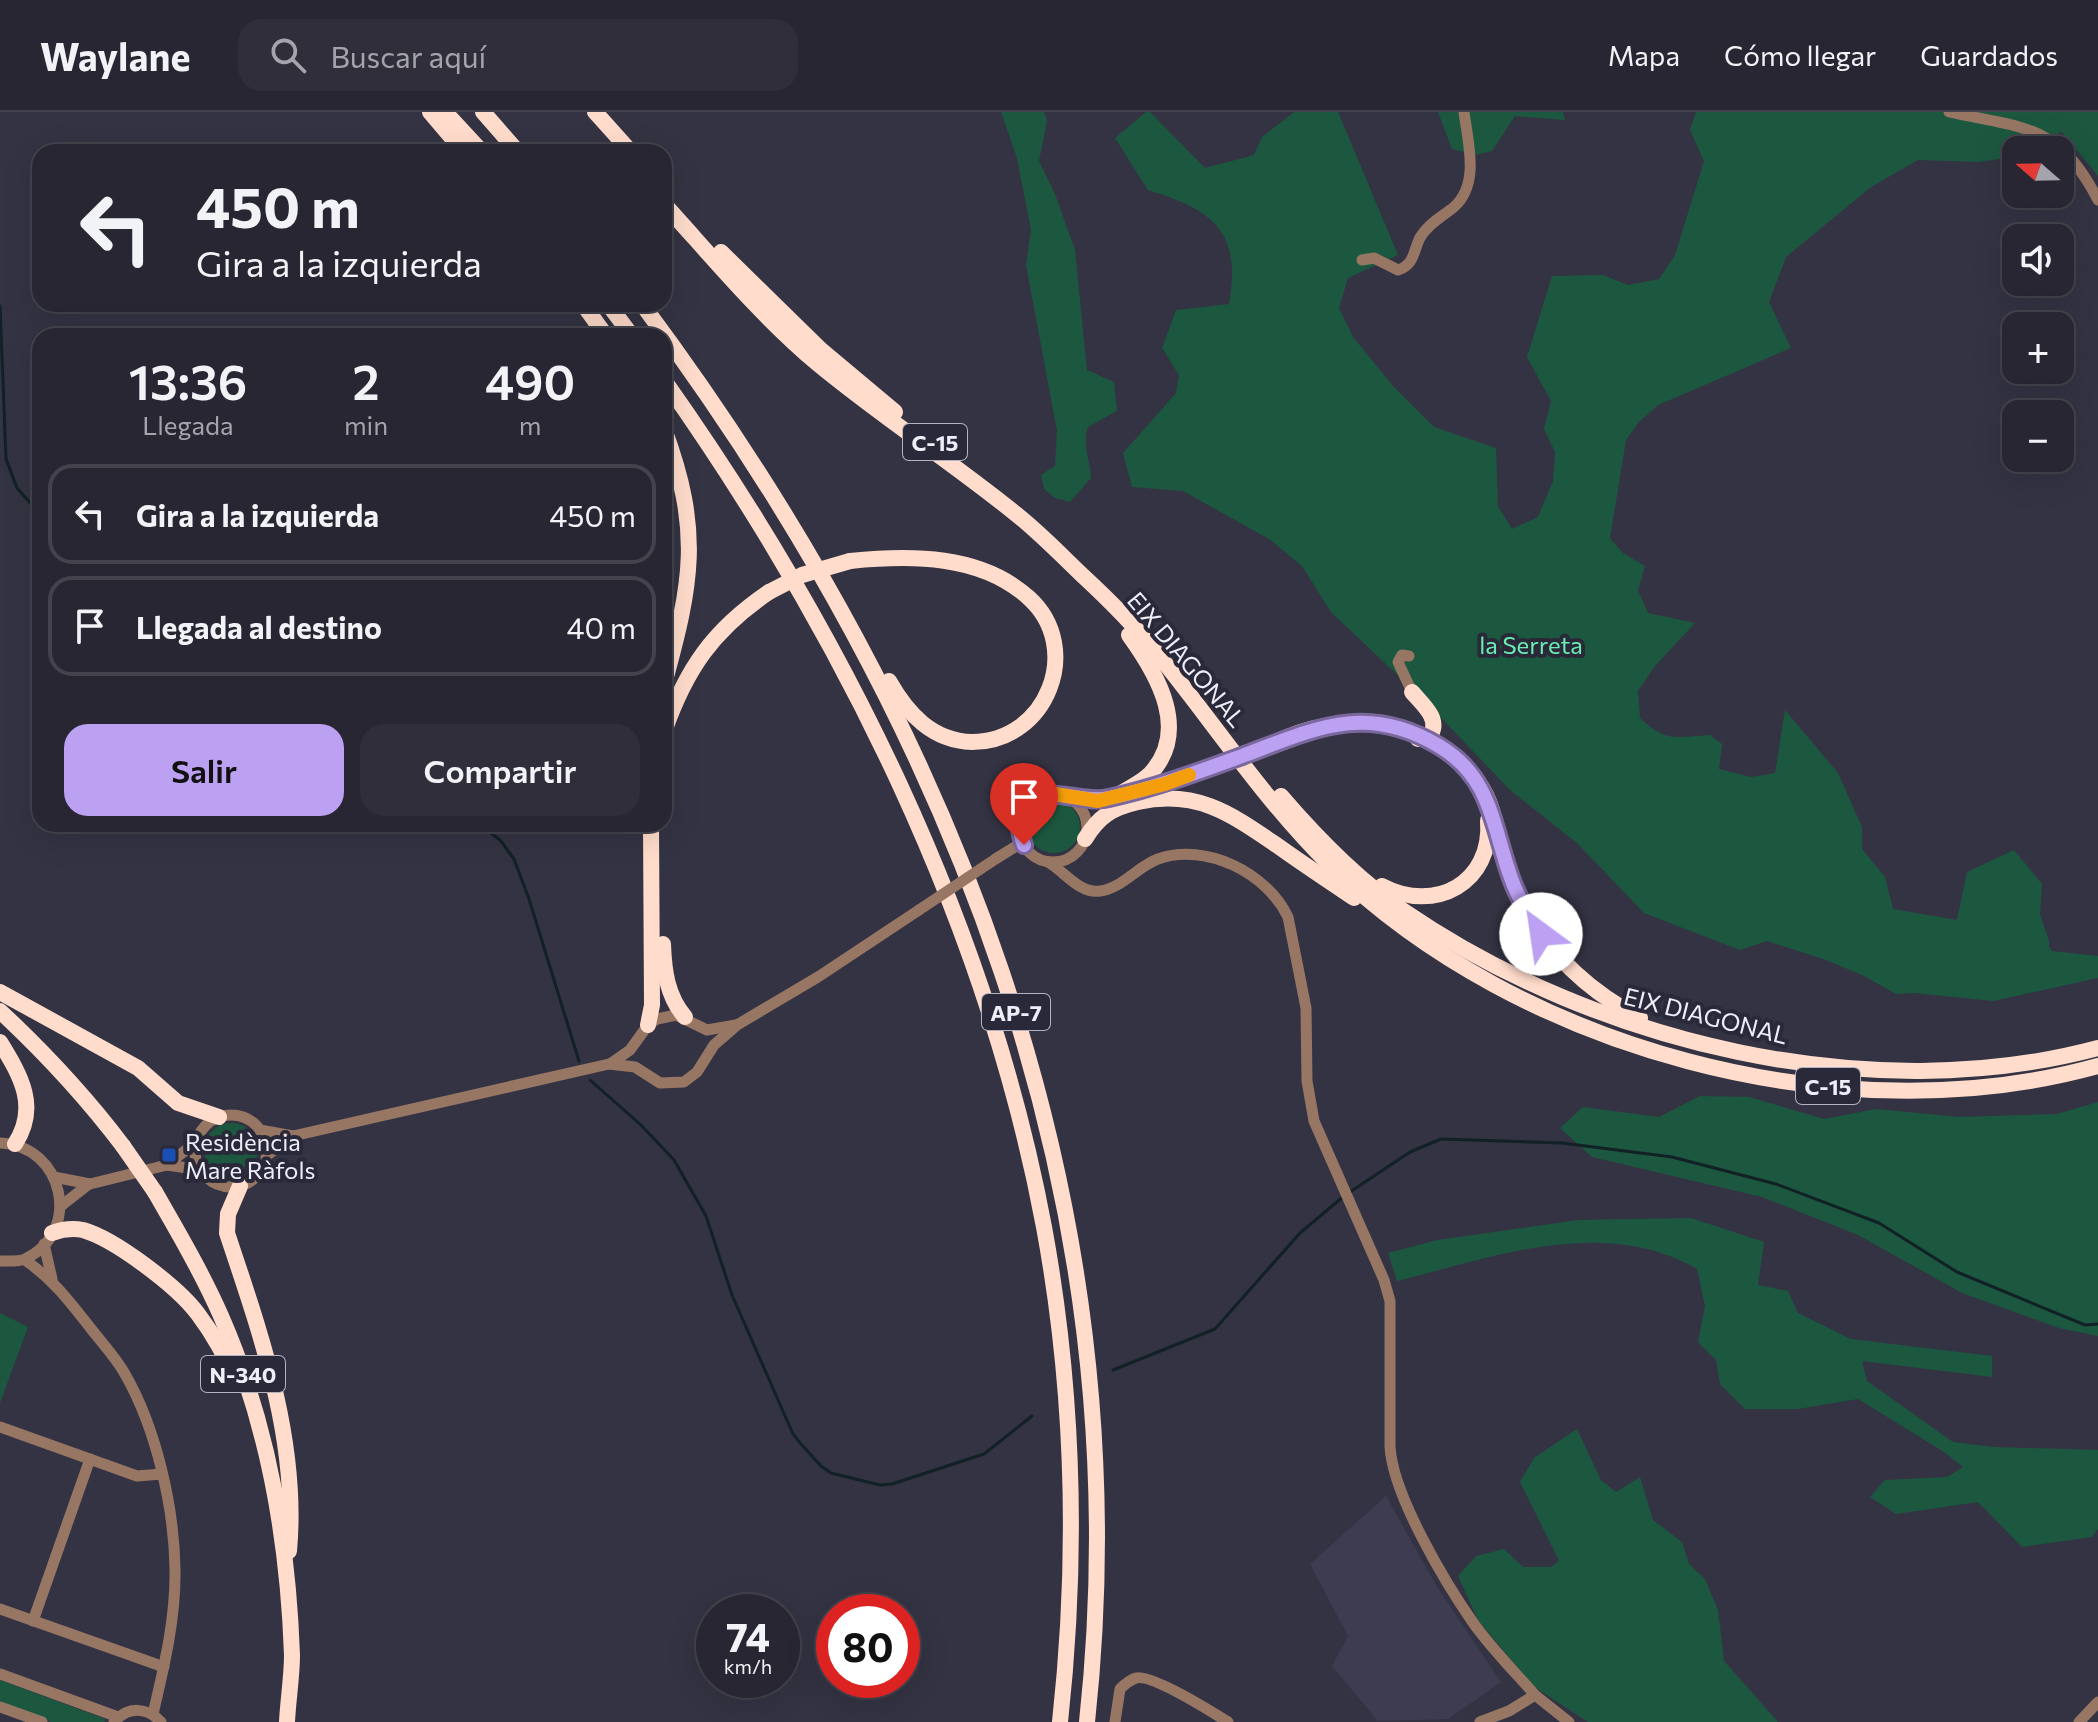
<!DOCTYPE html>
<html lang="es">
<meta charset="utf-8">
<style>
:root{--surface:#272632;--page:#2f2e3a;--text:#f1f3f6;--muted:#a4a5ac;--line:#43434d;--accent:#bca0f2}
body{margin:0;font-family:Commissioner,sans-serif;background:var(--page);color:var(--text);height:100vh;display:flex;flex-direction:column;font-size:30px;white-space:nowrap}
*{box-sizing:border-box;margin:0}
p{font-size:26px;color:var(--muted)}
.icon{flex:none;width:44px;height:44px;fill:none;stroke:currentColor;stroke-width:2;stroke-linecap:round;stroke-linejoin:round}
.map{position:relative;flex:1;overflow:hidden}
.details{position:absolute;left:32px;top:216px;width:640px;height:504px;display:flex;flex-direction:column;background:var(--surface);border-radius:24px;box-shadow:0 8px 32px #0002,0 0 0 2px var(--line)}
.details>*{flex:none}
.hud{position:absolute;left:32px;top:32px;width:640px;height:168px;border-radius:24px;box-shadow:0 8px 32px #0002,0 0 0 2px var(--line);background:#272632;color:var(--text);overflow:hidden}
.needle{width:52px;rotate:290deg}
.buttons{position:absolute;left:2002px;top:24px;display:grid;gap:16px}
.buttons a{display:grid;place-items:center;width:72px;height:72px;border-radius:16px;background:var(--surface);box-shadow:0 8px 32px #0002,0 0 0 2px var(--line);font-size:40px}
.speed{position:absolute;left:696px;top:1482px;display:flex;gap:16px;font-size:40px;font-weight:700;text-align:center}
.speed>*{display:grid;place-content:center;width:104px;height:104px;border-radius:50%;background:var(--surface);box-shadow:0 8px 32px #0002,0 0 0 2px var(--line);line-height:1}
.speed small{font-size:20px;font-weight:400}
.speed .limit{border:12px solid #d22;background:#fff;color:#111}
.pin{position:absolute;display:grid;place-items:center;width:68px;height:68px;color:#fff;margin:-82px -34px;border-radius:50% 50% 50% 0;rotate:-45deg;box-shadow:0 0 8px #0007}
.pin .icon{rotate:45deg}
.me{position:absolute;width:88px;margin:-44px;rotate:329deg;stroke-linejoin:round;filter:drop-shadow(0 0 6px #0008)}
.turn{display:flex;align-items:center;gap:28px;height:168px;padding:0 32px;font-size:36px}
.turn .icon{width:104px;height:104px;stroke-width:2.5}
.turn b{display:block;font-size:56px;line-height:68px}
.eta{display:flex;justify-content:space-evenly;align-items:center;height:136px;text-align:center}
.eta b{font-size:48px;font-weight:600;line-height:56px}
.primary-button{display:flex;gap:16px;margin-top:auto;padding:16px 32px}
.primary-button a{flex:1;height:92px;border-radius:24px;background:var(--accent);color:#111;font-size:32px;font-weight:600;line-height:92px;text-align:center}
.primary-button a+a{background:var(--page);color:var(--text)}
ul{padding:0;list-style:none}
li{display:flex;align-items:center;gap:24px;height:100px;margin:0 16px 12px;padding:0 16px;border:4px solid var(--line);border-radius:24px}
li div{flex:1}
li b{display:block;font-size:30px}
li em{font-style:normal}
header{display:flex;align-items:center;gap:48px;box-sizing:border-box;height:112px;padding:0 40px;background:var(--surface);border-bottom:2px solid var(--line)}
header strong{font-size:38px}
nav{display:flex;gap:44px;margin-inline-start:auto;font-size:28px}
.search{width:560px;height:72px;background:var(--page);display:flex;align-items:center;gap:20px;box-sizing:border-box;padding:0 28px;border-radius:24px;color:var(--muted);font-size:30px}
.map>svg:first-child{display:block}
</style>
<header>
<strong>Waylane</strong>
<div class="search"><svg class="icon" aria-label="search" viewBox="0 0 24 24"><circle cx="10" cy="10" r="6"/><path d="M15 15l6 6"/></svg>Buscar aquí</div>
<nav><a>Mapa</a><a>Cómo llegar</a><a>Guardados</a></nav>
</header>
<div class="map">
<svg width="2098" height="1610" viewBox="0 0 2098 1610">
<rect width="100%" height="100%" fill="#343343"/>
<polygon fill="#3e3c51" points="1386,1384 1437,1475 1501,1570 1448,1607 1378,1609 1332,1554 1348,1524 1310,1452"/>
<g fill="#1c583f">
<path d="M1001 0H1044L1047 9 1039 49 1055 82 1075 138 1087 258 1114 270 1117 299 1088 315C1082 332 1090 348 1091 366L1070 390 1055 386 1044 377 1041 363 1055 354 1057 319 1026 153 1031 118 1017 46Z"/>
<path d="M1146 0H1150L1205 56 1254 43 1262 25 1294 0H1338L1398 143 1348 166 1339 196 1353 225 1393 274 1434 315 1496 336 1498 394 1512 417 1538 405 1553 369 1555 340 1544 317 1551 289 1527 245 1552 164 1603 163 1628 173 1659 167 1675 143 1704 49 1690 18 1696 0H2098V64L2062 20 2024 38H2016V42L2006 46 1979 50 1918 48 1871 75 1786 145 1769 190 1791 236 1658 293 1639 310 1626 328 1610 426 1623 441 1645 454 1638 478 1648 501 1695 511 1655 554 1638 579 1640 606C1666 631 1676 625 1710 623L1722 632 1719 657 1751 665 1775 661 1785 598 1838 661 1862 715V737L1885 765 1893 797 1957 808 1967 760 2014 738 2042 772 2040 802 2049 829V835L2052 839 2098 844V866L1993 889 1914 881 1896 882 1864 864 1826 848 1767 829 1740 838 1644 801 1578 732 1510 678 1425 589 1331 500 1302 454 1269 427 1183 379 1132 375 1123 341 1176 281 1179 263 1162 236 1176 198 1229 192C1242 119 1213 98 1148 78L1115 26Z"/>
<polygon points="1438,0 1563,0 1565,8 1515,4 1492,39 1475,43 1452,37"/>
<circle cx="1054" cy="715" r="26"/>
<polygon points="1700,984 1749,985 1824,1007 1876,997 1959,1005 2057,1002 2098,990 2098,1224 2059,1216 1962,1181 1858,1123 1762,1085 1592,1045 1560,1016 1583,995 1659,1005"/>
<circle cx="231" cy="1038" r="27"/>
<path d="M1691 1106 1764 1130 1758 1173 1788 1179 1798 1201 1851 1227 1992 1244V1265L1862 1249 1867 1269 1953 1330 1994 1335 2098 1338V1417L2092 1425 2022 1435 1978 1390 1896 1402 1870 1385 1885 1368 1947 1365 1963 1355 1944 1340 1858 1287 1798 1297H1745L1720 1272 1716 1248 1698 1230 1705 1194 1697 1157C1604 1103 1493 1145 1397 1169L1388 1141 1437 1128 1579 1108Z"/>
<polygon points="0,1201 28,1215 0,1291"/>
<polygon points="1577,1317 1601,1368 1616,1380 1640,1365 1653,1408 1682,1430 1689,1452 1705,1467 1718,1498 1724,1549 1778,1610 1588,1610 1533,1574 1478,1508 1458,1464 1476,1444 1504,1437 1523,1455 1551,1455 1559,1449 1520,1370 1534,1346"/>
<polygon points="0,1568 105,1607 104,1610 51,1610 0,1591"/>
</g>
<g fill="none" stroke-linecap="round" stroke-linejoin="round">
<g stroke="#112125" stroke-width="3">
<polyline points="0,194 6,347 17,376 40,402"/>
<polyline points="479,712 500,728 514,747 529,787 579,949"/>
<polyline points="590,968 641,1013 674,1048 706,1104 732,1183 793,1322 801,1332 821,1354 831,1361 880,1373 892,1372 984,1342 1032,1304"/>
<polyline points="1350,1080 1410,1040 1441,1027 1562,1031 1672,1045 1776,1072 1879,1111 1957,1160 2085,1213 2098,1212"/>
<polyline points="1113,1258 1215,1217 1300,1121 1344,1084"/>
</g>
<g stroke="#987664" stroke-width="11">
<path d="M1949 0C2026 17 2058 11 2098 88"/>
<path d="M1362 148 1374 146 1398 158C1416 152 1413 137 1421 124 1429 111 1443 104 1454 95 1480 72 1468 31 1464 0"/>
<polyline points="1409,544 1402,543 1398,550 1412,580"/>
<circle cx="1053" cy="716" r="34"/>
<polyline points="997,746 1023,730"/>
<path d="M1048 750C1064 759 1079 782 1100 779 1121 777 1138 754 1158 747 1206 730 1267 761 1288 805L1306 896 1307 969 1314 1009 1384 1168 1390 1189V1334C1392 1382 1446 1472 1474 1512 1492 1537 1515 1560 1535 1583"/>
<polyline points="610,952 630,938 648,913 657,907 676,903 707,918 736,913"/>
<circle cx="231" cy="1039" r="36"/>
<polyline points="260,1018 293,1024 609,952 635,955 660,971 684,970 697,960 714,933 737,913 818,865 919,798"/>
<path d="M0 1031C64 1033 83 1120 25 1147 18 1150 8 1149 0 1149"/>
<polyline points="266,1044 293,1024"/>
<polyline points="167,1053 196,1030"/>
<polyline points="54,1065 90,1072 167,1053 201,1058"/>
<polyline points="61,1094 89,1072"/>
<polyline points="44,1132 52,1167"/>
<path d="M25 1148C54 1168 70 1190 92 1218 103 1232 116 1246 125 1262 156 1316 174 1394 175 1457 176 1506 164 1555 153 1602"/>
<polyline points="0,1315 137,1364 162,1362"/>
<polyline points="0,1497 164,1555"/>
<polyline points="33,1509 90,1347"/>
<polyline points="0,1562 118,1605"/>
<polyline points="0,1595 42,1610"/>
<path d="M114 1610C128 1594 147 1595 161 1610"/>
<path d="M1115 1610 1120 1577C1124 1573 1130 1568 1136 1566 1152 1562 1212 1600 1228 1610"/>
<polyline points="1480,1610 1509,1599 1535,1583 1569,1610"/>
<polyline points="2079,1610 2098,1590"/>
</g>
<g stroke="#ffdccb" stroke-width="16">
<polyline points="430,0 464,40"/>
<polyline points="445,0 482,40"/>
<polyline points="483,0 518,40"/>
<polyline points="595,0 631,40"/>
<path d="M664 92C714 147 761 204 818 252 882 305 952 350 1016 402 1040 421 1060 442 1082 463 1108 487 1133 512 1156 540 1214 611 1264 688 1330 753 1519 938 1842 1025 2098 954"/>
<polyline points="721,140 821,238 895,300"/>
<polyline points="583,192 606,224"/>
<polyline points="608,192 632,224"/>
<path d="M642 192C951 607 1144 1086 1087 1610"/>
<path d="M664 268C842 520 987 810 1044 1115 1074 1278 1078 1446 1060 1610"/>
<path d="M664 317C702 419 692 471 664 572"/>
<path d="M850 449C910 443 981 442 1029 486 1084 536 1047 630 972 630 932 629 907 601 889 569"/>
<path d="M1412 580C1423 593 1441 607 1430 624L1418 627"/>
<path d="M664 620C686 557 713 518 769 480"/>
<path d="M1271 633C1341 594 1446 605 1486 683 1496 703 1498 726 1505 747 1511 767 1519 786 1529 803 1555 848 1594 882 1640 906"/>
<path d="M1281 684C1317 726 1359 769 1405 800 1597 931 1870 997 2098 936"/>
<polyline points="1069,685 1098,689 1120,684"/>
<polyline points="1139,685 1165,672 1231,648"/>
<path d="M1112 686C1124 679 1138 673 1149 663 1191 620 1158 563 1129 523"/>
<path d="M1085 727C1099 704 1112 696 1138 690 1197 677 1231 702 1278 734 1303 752 1329 769 1354 786"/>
<path d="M1382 774C1435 802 1493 771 1488 708"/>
<path d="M663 832C664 859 667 884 685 905"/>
<polyline points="0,880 138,956 178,991 219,1005"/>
<path d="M0 899C45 941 86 985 123 1034"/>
<polyline points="648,913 652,893 651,712"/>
<path d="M0 930C21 964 39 995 15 1032"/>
<path d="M240 1074 228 1102 227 1121C261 1223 299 1329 289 1439"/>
<path d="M155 1080C178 1120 202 1161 221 1204 267 1309 288 1428 292 1543 292 1565 288 1588 287 1610"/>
<path d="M52 1121C63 1117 72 1116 83 1118 115 1127 178 1175 198 1202 213 1222 226 1245 235 1268"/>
</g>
<polyline stroke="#987664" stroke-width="11" points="919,798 997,746"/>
<g stroke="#ffdccb" stroke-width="16">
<polyline points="769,480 802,463 850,449"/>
<polyline points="1231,648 1271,633"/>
<polyline points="123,1034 155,1080"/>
</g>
</g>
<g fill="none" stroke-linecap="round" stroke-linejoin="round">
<defs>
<path id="route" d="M1024 733C1017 716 1019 696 1037 686 1056 676 1085 692 1109 686 1155 676 1198 660 1242 644 1314 617 1366 590 1439 634 1491 665 1492 712 1510 763 1517 785 1529 804 1541 822"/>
</defs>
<use href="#route" stroke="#7a689d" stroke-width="20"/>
<use href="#route" stroke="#bca0f2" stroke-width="14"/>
<polyline stroke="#f59e0b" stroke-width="14" points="1055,682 1098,689 1165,672 1189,663"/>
</g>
<rect fill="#1a4fb4" stroke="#2a2939" stroke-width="3" x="161" y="1035" width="16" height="16" rx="4"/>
<g text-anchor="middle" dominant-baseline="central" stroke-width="8" stroke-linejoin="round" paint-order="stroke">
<g fill="#2a2939" stroke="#b3b3bf" stroke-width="2">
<rect x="903" y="312" width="64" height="36" rx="6"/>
<rect x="982" y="882" width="68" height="36" rx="6"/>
<rect x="1796" y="956" width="64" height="36" rx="6"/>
<rect x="201" y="1244" width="84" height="36" rx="6"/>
</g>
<g font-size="22" font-weight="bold" fill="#eeeef9">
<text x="935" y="330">C-15</text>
<text x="1016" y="900">AP-7</text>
<text x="1828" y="974">C-15</text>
<text x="243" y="1262">N-340</text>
</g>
<g font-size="24" fill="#6aedb3" stroke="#2a2939">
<text x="1531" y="532">la Serreta</text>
</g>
<g font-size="24" fill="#eeeef9" stroke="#2a2939">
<text transform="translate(1187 547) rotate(50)">EIX DIAGONAL</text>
<text transform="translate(1706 903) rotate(14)">EIX DIAGONAL</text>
</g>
<g font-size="24" fill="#eeeef9" stroke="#2a2939" text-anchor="start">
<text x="185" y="1029">Residència<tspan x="185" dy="28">Mare Ràfols</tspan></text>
</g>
</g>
</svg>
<div class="buttons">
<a><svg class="needle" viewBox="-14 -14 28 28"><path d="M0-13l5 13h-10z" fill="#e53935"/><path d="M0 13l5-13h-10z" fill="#a4a5ac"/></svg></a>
<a><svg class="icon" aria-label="sound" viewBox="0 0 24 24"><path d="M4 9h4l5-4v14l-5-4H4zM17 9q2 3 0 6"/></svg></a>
<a>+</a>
<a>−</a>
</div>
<div class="speed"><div>74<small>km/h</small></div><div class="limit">80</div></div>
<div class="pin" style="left:1024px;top:733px;background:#d93025"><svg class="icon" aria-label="arrive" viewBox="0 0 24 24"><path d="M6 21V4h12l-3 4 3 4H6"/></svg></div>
<svg class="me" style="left:1541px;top:822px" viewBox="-20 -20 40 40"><circle r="19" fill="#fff"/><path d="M0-13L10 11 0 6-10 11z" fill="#bca0f2"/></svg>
<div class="hud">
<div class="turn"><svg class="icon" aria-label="left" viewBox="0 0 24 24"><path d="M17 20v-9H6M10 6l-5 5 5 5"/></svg><div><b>450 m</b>Gira a la izquierda</div></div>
</div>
<section class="details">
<div class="eta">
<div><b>13:36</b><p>Llegada</p></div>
<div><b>2</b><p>min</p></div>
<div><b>490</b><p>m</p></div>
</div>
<ul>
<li><svg class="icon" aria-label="left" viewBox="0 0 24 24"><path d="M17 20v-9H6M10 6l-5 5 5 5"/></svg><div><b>Gira a la izquierda</b></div><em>450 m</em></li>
<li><svg class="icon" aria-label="arrive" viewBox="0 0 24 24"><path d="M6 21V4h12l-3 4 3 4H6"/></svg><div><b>Llegada al destino</b></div><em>40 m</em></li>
</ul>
<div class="primary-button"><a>Salir</a><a>Compartir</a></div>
</section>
</div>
